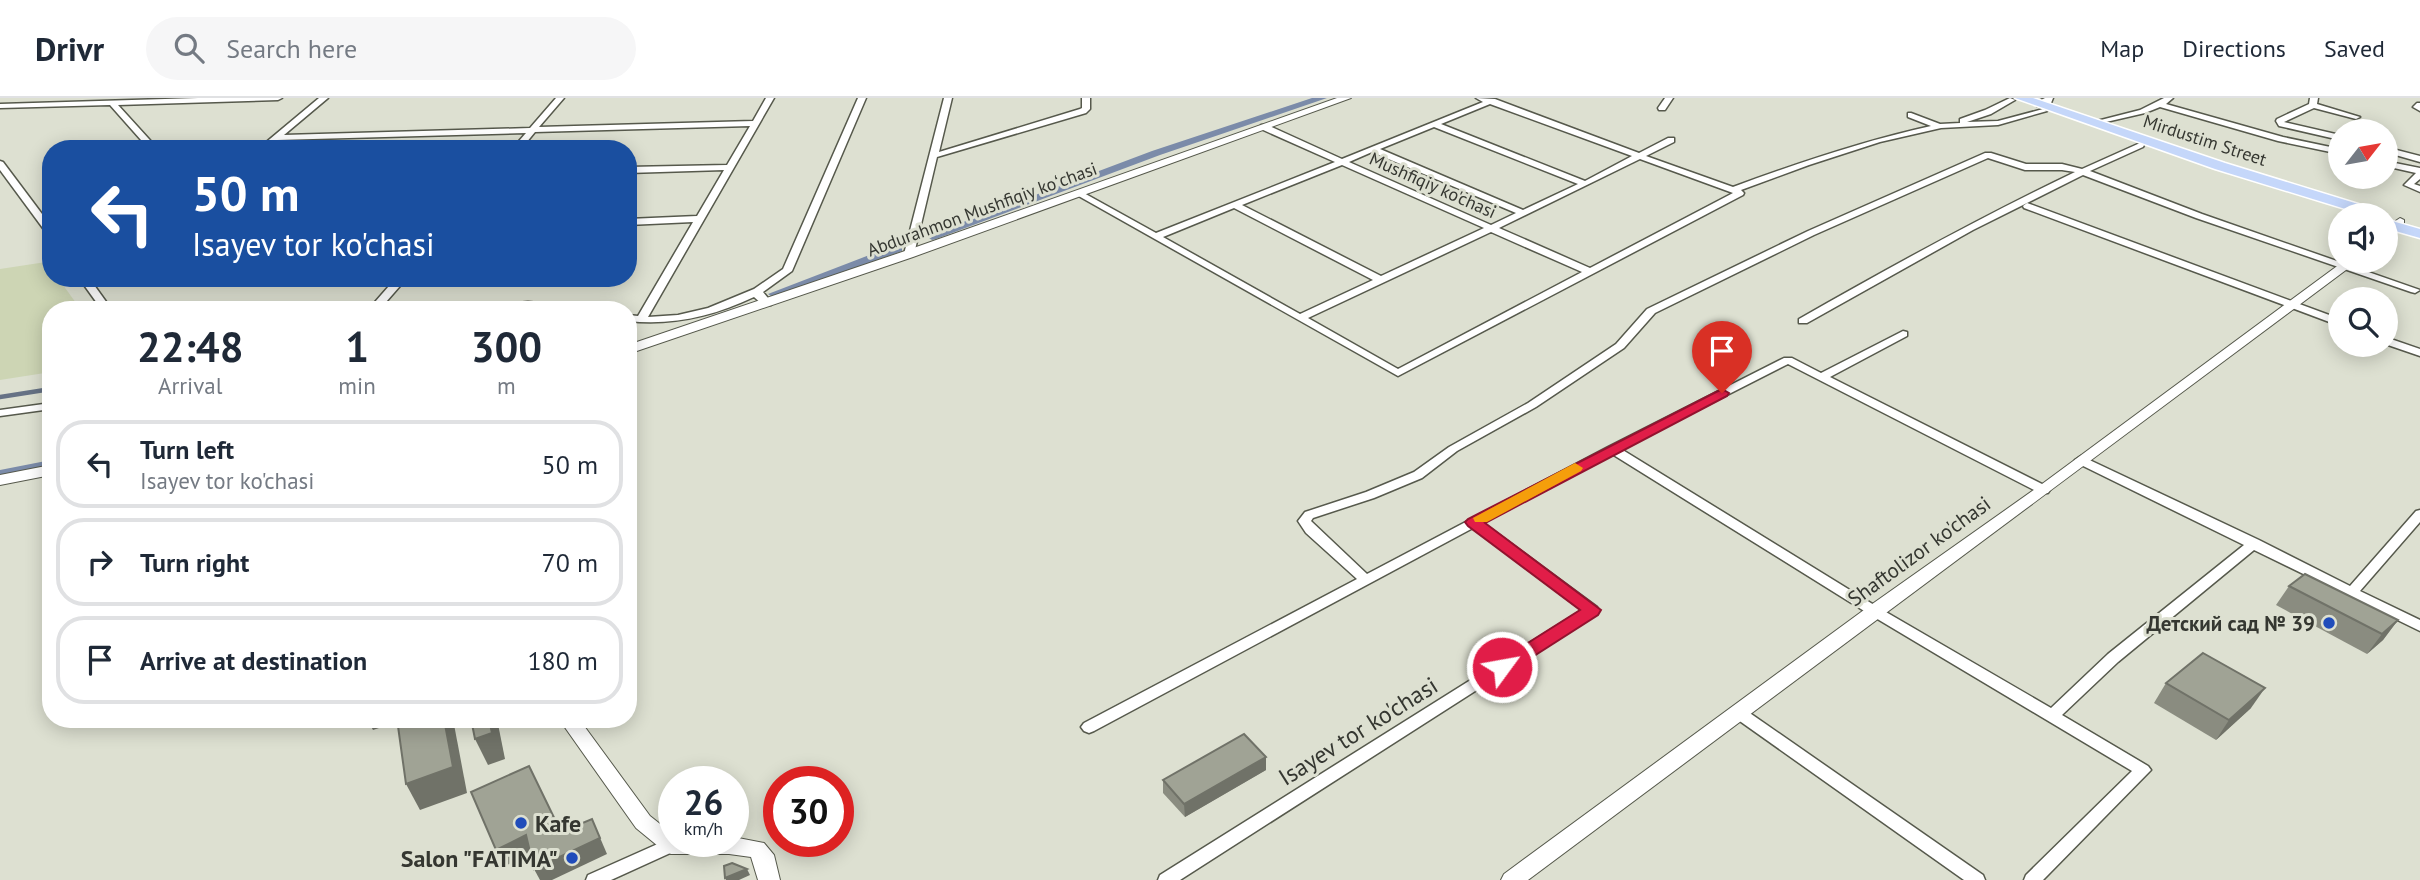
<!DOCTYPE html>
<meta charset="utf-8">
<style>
:root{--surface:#fff;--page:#f6f6f7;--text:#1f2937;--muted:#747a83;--line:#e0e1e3}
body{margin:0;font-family:"PT Sans",sans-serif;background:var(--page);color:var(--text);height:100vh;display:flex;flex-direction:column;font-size:26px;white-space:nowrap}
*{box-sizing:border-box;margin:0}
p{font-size:23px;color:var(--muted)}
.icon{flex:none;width:38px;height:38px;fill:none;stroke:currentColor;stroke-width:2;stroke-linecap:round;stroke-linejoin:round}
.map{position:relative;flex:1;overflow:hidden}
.sheet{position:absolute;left:42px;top:203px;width:595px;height:427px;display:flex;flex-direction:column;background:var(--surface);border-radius:28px;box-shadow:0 4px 18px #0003}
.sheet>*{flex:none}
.top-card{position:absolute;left:42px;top:42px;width:595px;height:147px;border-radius:28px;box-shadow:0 4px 18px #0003;background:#1a4fa0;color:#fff;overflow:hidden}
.needle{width:46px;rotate:59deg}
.controls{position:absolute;left:2328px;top:21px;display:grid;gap:14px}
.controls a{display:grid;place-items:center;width:70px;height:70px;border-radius:50%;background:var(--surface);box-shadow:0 4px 18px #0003;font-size:35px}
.speed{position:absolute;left:658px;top:668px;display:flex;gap:14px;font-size:35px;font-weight:700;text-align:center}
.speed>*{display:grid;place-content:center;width:91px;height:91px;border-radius:50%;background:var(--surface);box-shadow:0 4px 18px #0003;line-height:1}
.speed small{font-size:18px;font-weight:400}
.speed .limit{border:10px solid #d22;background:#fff;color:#111}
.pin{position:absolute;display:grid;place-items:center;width:60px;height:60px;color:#fff;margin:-72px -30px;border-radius:50% 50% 50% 0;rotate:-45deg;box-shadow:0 0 7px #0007}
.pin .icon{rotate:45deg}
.me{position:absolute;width:77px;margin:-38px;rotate:58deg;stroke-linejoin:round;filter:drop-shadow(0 0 5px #0008)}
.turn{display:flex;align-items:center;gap:24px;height:147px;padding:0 35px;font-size:32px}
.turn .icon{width:91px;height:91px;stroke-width:2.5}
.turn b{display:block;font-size:49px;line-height:60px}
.eta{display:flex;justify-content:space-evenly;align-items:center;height:119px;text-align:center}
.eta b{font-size:42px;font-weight:600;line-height:49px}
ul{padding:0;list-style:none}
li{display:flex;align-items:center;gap:21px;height:88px;margin:0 14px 10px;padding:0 21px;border:4px solid var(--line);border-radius:28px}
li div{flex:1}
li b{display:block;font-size:26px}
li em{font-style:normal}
header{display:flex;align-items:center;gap:42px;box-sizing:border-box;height:98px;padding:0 35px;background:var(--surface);border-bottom:2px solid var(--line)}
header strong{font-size:33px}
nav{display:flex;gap:38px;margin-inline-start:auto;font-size:24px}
.search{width:490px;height:63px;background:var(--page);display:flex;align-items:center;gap:18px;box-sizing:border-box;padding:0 24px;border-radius:38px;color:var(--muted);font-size:26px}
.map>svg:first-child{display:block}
</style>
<header>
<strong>Drivr</strong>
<div class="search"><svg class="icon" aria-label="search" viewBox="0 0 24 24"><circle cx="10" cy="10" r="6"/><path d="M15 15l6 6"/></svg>Search here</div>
<nav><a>Map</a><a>Directions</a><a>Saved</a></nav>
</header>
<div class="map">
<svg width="2420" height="782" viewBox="0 0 2420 782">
<rect width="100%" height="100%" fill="#dde0d1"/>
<polygon fill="#cdd5b4" points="46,164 51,171 51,180 58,180 81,212 51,212 51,274 0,282 0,171"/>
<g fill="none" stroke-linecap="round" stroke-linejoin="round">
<polyline stroke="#667285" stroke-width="4.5" points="0,299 51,291"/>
<g fill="#7b8ba9" fill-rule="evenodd">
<polygon points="1312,0 1327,0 1160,57 936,141 932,142 926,138 1152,53"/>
<polygon points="898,146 902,147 902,153 779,199 774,200 768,196"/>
<polygon points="51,362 51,372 0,382 0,372"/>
</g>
<defs>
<g id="minor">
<polygon points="198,0 282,0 278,2 118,7 158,51 149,51 110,7 0,10 0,6"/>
<path d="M319 0H328L284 37 530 30 556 0H564L539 29 753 23 766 0H774L648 219 678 217 708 210 754 191 783 171 858 0H866L792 173 763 194 772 205 771 207H763L754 199C714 218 673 228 628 223V217L638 218 693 124 628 127V121L697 118 724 72 628 75V69L727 67 750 28 535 34 521 51H512L526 35 277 42 267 51H258Z"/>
<polygon points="944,0 952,0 939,54 1080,11 1082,10 1082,0 1090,0 1090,11 1086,15 937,59 914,156 909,159 904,156"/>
<path d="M1476 0 1495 1 1639 55 1668 40H1674V44L1646 58 1733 89C1798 65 1863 43 1931 28L1908 19V15H1911L1940 26 1960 25V21L1985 12 2010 0 2015 2 1991 16 1967 24 1998 23 2043 11 2047 13 1998 27 1941 30 1880 44 1809 67 1741 92 1744 95 1743 97 1398 278 1075 96 1082 94 1156 135 1335 64 1261 31V27H1267L1342 61 1483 4ZM1490 6 1632 58 1585 83 1441 26ZM1434 29 1578 86 1523 112 1380 51ZM1372 54 1516 115 1491 127 1349 64ZM1640 61 1733 95 1590 170 1499 130ZM1342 67 1484 130 1381 178 1242 107ZM1234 110 1373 182 1300 216 1163 139ZM1491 134 1582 174 1398 271 1308 220Z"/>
<polygon points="1665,0 1673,0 1665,12 1659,12 1658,10"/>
<polygon points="2045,0 2053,0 2051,5 2037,8 2037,4"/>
<polygon points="2164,0 2173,0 2166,6 2283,39 2340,51 2340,56 2278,43 2160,9 2145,15 2093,27 2089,25 2140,12"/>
<polygon points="2310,0 2318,0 2317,6 2360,19 2356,21 2314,10 2284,24 2340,37 2340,42 2279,28 2276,23 2277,21 2309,6"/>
<polygon points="2417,5 2420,5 2420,13 2413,9"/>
<path d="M2140 45 2144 47 2143 49 2090 73 2202 116 2420 192 2415 195 2411 194 2196 120 2083 77 1973 132 1807 225H1799V221C1890 169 1981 119 2075 74L2062 72H2025L1988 60 1814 137 1655 215 1624 250 1536 309 1457 353 1422 380 1374 400 1313 420 1311 423 1367 476 1608 349 1784 260H1792L1821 275 1903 233 1907 234V238L1830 279 2048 389 2050 392 2048 395H2040L1788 266 1621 351 1879 510 2051 610 2108 556 2244 447 2077 365 2075 362 2081 358 2259 442 2350 488 2416 413 2420 412V424L2360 493 2420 522V533L2254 452 2118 564 2062 617 2148 668 2151 672 2043 782H2024L2026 777 2132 673 1869 516 1612 356 1483 425 1597 509 1599 512 1597 515 1180 782H1158L1160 777 1582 512 1473 430 1094 633 1089 635 1084 633 1081 629 1084 625 1357 481 1306 435 1298 423 1305 414 1366 394 1414 374 1449 349 1528 305 1616 246 1647 211 1808 133 1985 55H1991L2026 66H2062L2082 71Z"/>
<polygon points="2385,49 2420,58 2420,64 2385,54"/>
<polygon points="0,63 3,64 51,128 51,138 48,137 0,72"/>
<polygon points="2385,63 2420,70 2420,81 2414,86 2420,88 2420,94 2404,87 2416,75 2385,68"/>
<polygon points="2027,105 2340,221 2340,228 2024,110 2023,108"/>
<polygon points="79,180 89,180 112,212 102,212"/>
<polygon points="396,180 407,180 379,212 368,212"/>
<polygon points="528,204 585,209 590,212 528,210 466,212 471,209"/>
<polygon points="2385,239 2420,251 2420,258 2385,246"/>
<polygon points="51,305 51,311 0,318 0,312"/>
<polygon points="1739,609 1744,611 1983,777 1985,782 1964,782 1734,619 1732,615 1734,611"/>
<polygon points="671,740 674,741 674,744 678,744 679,747 677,752 611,782 586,782 588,777"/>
</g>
<g id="tertiary">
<polygon points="1337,0 1351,0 913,159 628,256 628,247 905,153"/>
<polygon points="2400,120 2404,122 2404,126 2385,140 2385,130"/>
<polygon points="2344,163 2358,163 1528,782 1501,782 1504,776 1868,509 2038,389"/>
<polygon points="51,367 51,377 0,387 0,377"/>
<polygon points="559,621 579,621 650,718 674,737 674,744 733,744 733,739 764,745 774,757 780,782 758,782 751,759 729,756 671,756 664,753 636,730"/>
</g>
<g id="primary">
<polygon points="2015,0 2033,0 2225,65 2384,114 2386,117 2365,117 2215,71"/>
<polygon points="2385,121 2420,131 2420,140 2385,130"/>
</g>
</defs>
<use href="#minor" stroke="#56594c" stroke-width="3"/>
<use href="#tertiary" stroke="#56594c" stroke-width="2"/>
<use href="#primary" stroke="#fff" stroke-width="3"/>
<use href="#minor" fill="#fff" fill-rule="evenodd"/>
<use href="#tertiary" fill="#fff" fill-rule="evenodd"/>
<use href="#primary" fill="#c5d7fa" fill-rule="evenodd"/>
</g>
<g fill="#8a8c80">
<polygon points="2289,488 2398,522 2383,542 2367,556 2276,507"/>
<polygon points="2166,585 2251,610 2216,642 2154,605"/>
<polygon points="1266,672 1185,719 1163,695 1163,682"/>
</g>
<g fill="#707268">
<polygon points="2398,522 2383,542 2367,556 2382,536"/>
<polygon points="2265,590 2251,610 2216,642 2229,622"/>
<polygon points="367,621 406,621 373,632"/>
<polygon points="444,621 453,621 467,695 420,712 406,686"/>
<polygon points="489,621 497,621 505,661 488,667 475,641"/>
<polygon points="1266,659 1266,672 1185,719 1184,706"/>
<polygon points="592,721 607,756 552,782 540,782 534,771"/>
<polygon points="526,737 534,754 505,768 496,752"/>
<polygon points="747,771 750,777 739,782 726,782 725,780"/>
</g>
<g fill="#a0a395" stroke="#707268" stroke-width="2">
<polygon points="2305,476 2398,522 2382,536 2289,488"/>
<polygon points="2203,555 2265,590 2229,622 2166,585"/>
<polygon points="397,621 444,621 453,669 406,686"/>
<polygon points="471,621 489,621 492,635 475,641"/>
<polygon points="1244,636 1266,659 1184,706 1163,682"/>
<polygon points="529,668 561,734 592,721 600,740 534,771 526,737 496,752 471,694"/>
<polygon points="732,765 747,771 725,780 724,768"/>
</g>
<polygon fill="#e11d48" stroke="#92132f" stroke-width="2" points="1722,291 1729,295 1727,298 1485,425 1601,512 1598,517 1509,574 1496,574 1493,569 1496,565 1580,512 1468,428 1465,424 1468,421"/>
<polygon fill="#f59e0b" points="1575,365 1583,370 1581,373 1487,424 1475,424 1473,420"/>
<g fill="#204cba" stroke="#dde0d1" stroke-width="2.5">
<circle cx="2329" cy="525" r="7"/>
<circle cx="521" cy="725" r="7"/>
<circle cx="572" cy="760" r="7"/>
</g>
<g text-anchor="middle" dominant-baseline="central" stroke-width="6" stroke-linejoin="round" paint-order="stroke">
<g font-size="18" fill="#353731" stroke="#dde0d1">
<text transform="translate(2205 42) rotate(18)">Mirdustim Street</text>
<text transform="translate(1433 87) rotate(24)">Mushfiqiy ko'chasi</text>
<text transform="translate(982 111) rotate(-20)">Abdurahmon Mushfiqiy koʻchasi</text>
</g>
<g font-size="21" fill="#353731" stroke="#dde0d1">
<text transform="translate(1919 453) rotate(-36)">Shaftolizor ko'chasi</text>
</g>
<g font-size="21" font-weight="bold" fill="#353731" stroke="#dde0d1" text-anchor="end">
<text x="2315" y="525">Детский сад № 39</text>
</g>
<g font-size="24" fill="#353731" stroke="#dde0d1">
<text transform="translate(1358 633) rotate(-32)">Isayev tor ko'chasi</text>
</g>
<g font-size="24" font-weight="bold" fill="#353731" stroke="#dde0d1" text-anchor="start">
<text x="535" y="725">Kafe</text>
<text x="558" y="760" text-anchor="end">Salon "FATIMA"</text>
</g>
</g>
</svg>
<div class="controls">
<a><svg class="needle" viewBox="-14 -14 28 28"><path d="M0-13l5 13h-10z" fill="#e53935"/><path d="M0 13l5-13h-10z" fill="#747a83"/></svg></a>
<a><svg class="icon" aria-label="sound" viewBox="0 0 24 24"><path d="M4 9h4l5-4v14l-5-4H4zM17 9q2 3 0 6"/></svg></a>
<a><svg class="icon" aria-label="search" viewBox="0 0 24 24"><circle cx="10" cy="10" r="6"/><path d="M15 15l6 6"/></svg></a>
</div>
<div class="speed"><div>26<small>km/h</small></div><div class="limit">30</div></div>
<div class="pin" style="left:1722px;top:295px;background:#d93025"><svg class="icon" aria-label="arrive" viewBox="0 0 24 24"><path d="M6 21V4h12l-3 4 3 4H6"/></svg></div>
<svg class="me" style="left:1502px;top:569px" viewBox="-20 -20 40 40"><circle r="17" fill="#e11d48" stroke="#fff" stroke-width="3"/><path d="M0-11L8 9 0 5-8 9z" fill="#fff"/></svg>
<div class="top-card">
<div class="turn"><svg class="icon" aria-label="left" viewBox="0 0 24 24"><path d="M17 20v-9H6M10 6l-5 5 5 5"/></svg><div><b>50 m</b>Isayev tor ko'chasi</div></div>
</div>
<section class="sheet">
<div class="eta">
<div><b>22:48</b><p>Arrival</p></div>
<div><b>1</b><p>min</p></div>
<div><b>300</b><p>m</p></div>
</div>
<ul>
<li><svg class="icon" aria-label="left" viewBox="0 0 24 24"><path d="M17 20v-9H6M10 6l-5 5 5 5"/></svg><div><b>Turn left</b><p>Isayev tor ko'chasi</p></div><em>50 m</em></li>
<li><svg class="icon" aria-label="right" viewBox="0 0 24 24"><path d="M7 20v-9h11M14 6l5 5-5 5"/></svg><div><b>Turn right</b></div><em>70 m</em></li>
<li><svg class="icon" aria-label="arrive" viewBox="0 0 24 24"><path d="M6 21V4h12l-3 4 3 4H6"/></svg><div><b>Arrive at destination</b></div><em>180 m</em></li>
</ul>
</section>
</div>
